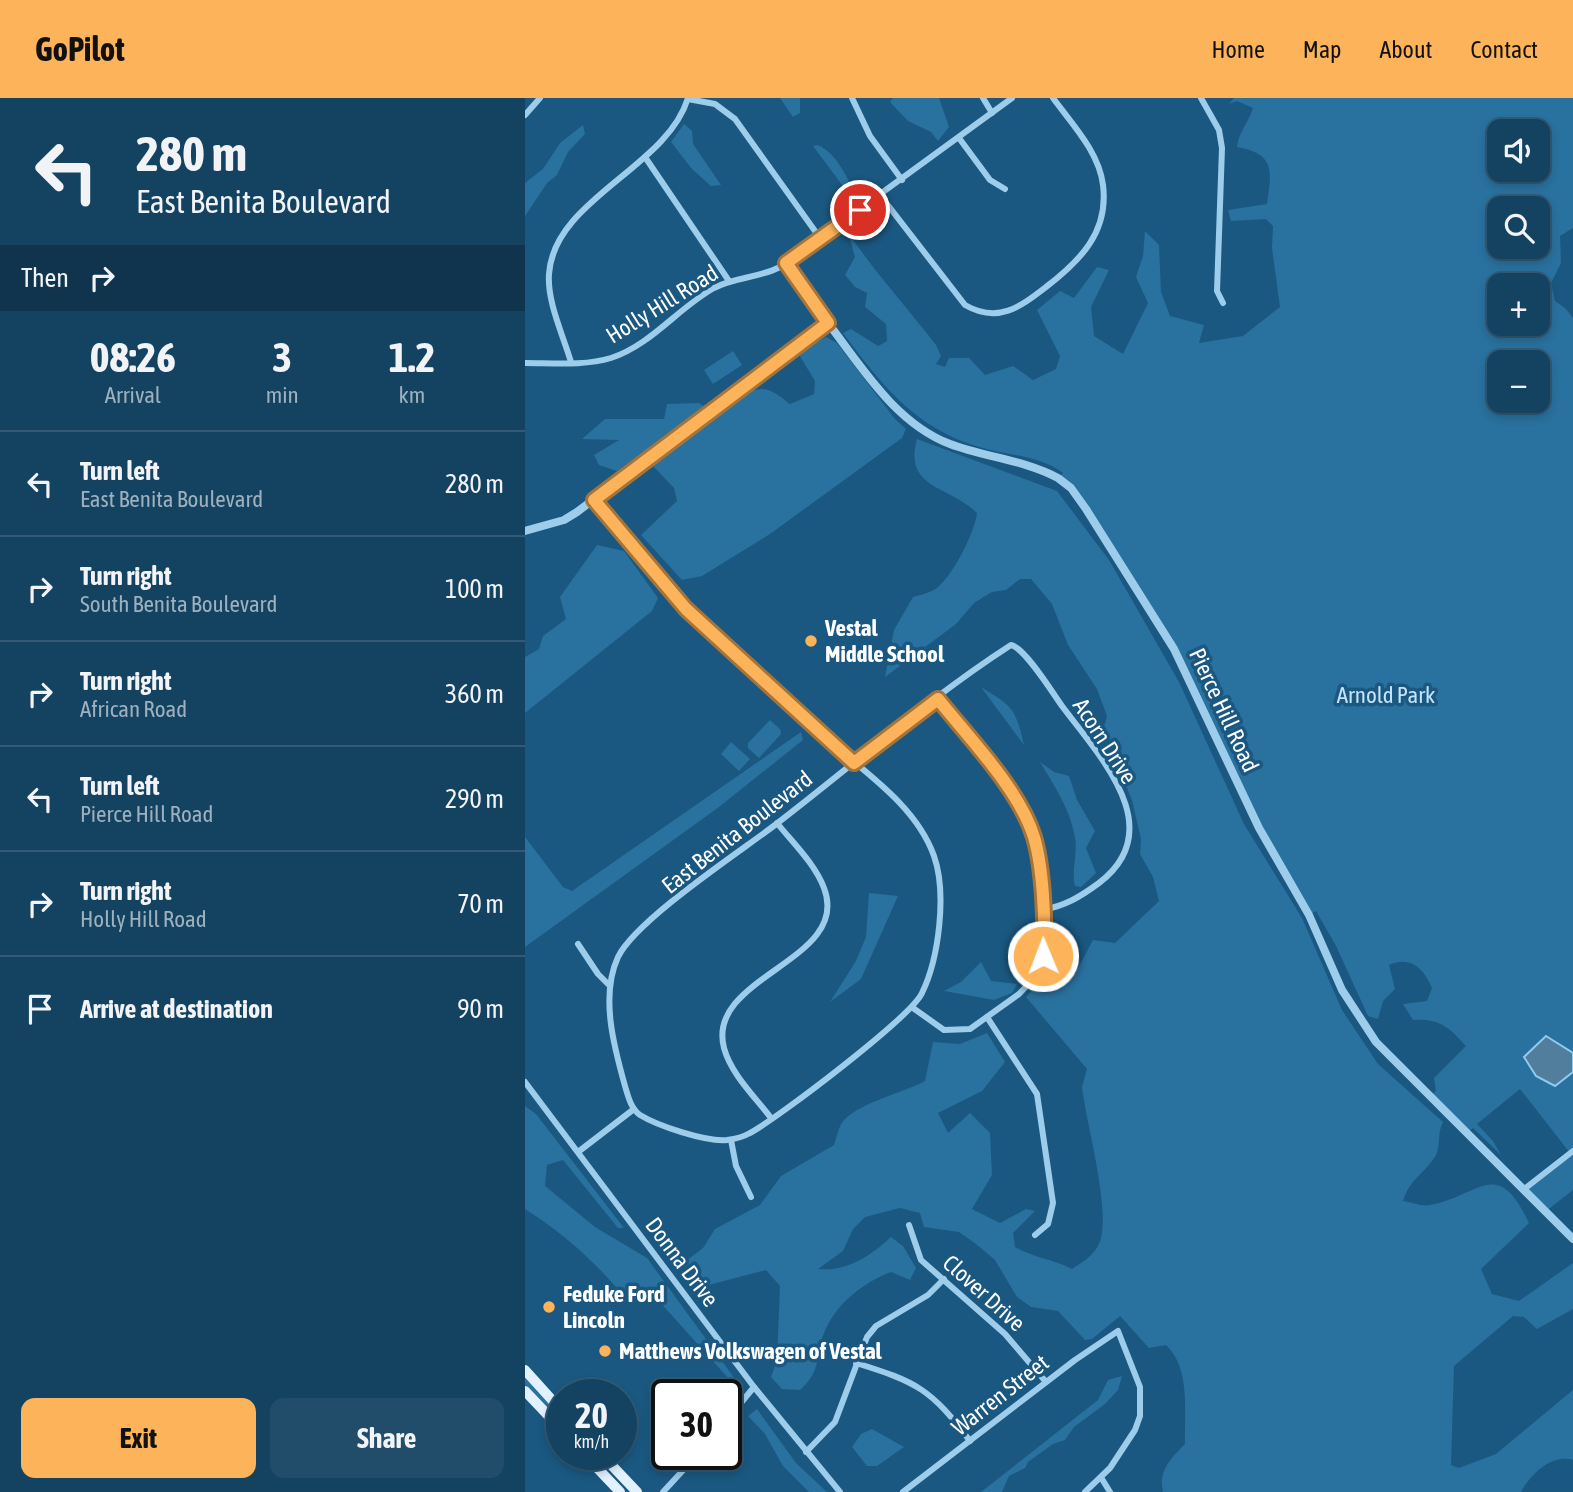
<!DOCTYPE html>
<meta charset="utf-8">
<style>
:root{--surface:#144261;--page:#214d6a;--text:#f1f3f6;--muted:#9db0bd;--line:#335b76;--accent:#fdb359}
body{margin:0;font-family:"Asap Condensed",sans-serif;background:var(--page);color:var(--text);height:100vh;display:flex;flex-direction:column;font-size:26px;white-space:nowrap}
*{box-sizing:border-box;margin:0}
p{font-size:23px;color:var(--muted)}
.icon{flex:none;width:38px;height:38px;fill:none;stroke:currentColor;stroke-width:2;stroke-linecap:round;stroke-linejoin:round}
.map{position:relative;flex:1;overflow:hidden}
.drawer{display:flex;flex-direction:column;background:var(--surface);width:525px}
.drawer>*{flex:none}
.hud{background:#144261;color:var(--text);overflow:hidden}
.controls{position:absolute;left:962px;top:21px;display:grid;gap:14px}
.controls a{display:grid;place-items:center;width:63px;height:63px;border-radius:14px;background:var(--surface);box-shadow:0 4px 10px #0003,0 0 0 2px var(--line);font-size:35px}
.speed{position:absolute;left:21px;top:1281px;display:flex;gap:14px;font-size:35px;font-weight:700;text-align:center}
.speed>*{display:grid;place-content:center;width:91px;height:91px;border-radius:50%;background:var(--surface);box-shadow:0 4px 10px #0003,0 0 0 2px var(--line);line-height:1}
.speed small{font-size:18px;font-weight:400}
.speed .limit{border:4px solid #111;border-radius:10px;background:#fff;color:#111}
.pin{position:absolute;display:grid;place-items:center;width:60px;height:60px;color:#fff;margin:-30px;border:4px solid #fff;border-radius:50%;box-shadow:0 2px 7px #0007}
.me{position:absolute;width:77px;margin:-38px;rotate:359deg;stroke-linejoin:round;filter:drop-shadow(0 0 5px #0008)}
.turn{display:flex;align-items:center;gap:24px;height:147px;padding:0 21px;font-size:32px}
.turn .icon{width:91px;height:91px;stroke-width:2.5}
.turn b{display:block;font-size:49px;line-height:60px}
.then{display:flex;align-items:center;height:66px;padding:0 21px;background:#0003;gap:14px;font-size:26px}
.eta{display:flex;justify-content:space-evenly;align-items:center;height:119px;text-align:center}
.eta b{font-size:42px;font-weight:700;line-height:49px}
.button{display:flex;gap:14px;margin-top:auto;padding:14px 21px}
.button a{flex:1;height:80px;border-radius:14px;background:var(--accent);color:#111;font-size:28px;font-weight:700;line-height:80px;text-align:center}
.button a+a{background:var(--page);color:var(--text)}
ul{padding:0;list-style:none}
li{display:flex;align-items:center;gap:21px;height:105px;padding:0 21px;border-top:2px solid var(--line)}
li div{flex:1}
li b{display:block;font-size:26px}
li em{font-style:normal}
header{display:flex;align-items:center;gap:42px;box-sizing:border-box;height:98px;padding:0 35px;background:var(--accent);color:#111}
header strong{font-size:33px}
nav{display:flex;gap:38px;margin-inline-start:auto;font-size:24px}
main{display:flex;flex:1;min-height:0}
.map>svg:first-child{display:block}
</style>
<header>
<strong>GoPilot</strong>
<nav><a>Home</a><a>Map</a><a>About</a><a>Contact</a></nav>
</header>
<main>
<section class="drawer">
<div class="hud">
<div class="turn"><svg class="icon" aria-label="left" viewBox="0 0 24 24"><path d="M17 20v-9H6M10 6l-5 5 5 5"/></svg><div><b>280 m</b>East Benita Boulevard</div></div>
<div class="then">Then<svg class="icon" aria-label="right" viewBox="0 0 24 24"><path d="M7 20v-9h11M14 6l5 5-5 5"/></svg></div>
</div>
<div class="eta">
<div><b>08:26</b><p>Arrival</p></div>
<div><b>3</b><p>min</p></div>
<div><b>1.2</b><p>km</p></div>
</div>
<ul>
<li><svg class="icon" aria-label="left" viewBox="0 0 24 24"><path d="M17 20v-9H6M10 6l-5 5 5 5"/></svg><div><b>Turn left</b><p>East Benita Boulevard</p></div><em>280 m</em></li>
<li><svg class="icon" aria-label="right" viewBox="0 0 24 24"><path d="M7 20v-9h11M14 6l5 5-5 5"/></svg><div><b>Turn right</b><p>South Benita Boulevard</p></div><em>100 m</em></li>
<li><svg class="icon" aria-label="right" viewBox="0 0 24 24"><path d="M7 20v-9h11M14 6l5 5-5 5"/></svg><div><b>Turn right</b><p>African Road</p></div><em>360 m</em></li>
<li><svg class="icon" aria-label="left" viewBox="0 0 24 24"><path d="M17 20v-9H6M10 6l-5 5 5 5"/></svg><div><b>Turn left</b><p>Pierce Hill Road</p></div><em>290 m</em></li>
<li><svg class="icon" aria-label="right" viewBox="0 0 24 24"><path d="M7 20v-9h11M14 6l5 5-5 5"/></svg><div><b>Turn right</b><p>Holly Hill Road</p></div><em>70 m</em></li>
<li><svg class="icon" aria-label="arrive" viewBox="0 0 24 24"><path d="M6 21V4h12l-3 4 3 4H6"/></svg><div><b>Arrive at destination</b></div><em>90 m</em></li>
</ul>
<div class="button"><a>Exit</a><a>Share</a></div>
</section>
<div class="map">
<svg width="1048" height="1394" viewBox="0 0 1048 1394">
<rect width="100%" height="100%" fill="#1a5881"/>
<g fill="#29719e" fill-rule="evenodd">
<polygon points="255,0 275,0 275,15 268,19"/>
<polygon points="368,0 414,0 424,29 413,43 406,34 383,23 365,4"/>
<path d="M709 0H1048V130L1035 138 1036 165 1026 185 1030 203 1040 210 1048 220V1092L1020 1114 998 1092 1045 1055 995 991 952 1026 968 1043 976 1057 948 1030 942 1035 906 998 911 993 909 980 941 948C924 929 914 920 888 922L878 906 902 903 907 890C899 871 886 857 864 867L870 891 858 903 853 921 843 918 811 848 791 813 784 817 734 730 660 572 561 411 533 380 538 375C512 356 481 358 451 348 389 329 355 285 318 235L326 231 353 248 362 243 361 226 340 209 342 195 330 189 320 177 330 159 323 134C349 174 382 209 411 247L416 258 411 266 420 269 424 260H444L460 277 488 268 508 282 531 271 535 258 512 212 535 193 549 200 572 169 584 172 566 209 569 238 598 256 623 205 611 179 618 158 620 133 634 147 636 194 645 218 679 227 674 245 718 238 755 209 747 150 748 128 741 121 706 123 703 112 742 106C747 72 750 56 712 49 713 35 724 24 728 10L712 3 704 6ZM975 33H1013V72H975ZM975 110H1013V149H975ZM975 187H1013V226H975ZM975 264H1013V303H975Z"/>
<polygon points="159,26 167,33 168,46 196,87 186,88 167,71 146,44"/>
<polygon points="58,27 60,36 43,54 32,77 22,85 0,118 0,85 18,71 35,45"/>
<path d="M292 47C310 53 324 81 330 98L326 99 288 48Z"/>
<path d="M301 239 312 245 370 321 381 331 377 340 245 436 177 478 157 482 116 437 152 403 149 390 127 367C152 347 205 292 237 291 248 291 258 301 265 306L289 296 290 283 273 255Z"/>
<polygon points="208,253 217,267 188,286 179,272"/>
<polygon points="174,305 180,309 92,373 74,367 69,357 94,342 57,341 80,321 139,321 142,306"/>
<path d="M392 341 532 393 584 462 654 584 719 726 777 820 817 912 853 966 918 1024C912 1035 916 1046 911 1057 900 1076 885 1080 878 1103 886 1104 898 1109 905 1107 955 1098 972 1057 1004 1125L956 1171 967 1196 994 1203 1048 1165V1211L1012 1231 999 1219 988 1218 929 1268 926 1367 934 1370 971 1356 1048 1292V1362C1027 1355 1005 1377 996 1394H638C633 1373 646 1360 660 1346 659 1313 666 1271 641 1247L624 1250 595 1218 567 1241 560 1242 533 1213 506 1209 492 1199 470 1162 451 1146 434 1134 399 1129 395 1115 375 1110 340 1119 328 1131 318 1153 293 1171C322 1174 345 1158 366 1139L378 1148 391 1170 385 1182 366 1174C333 1187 306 1210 296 1244 291 1266 293 1276 275 1292L257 1291 246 1279 252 1262 255 1188 241 1172 176 1189 162 1183 157 1166 178 1150 190 1131 235 1107 256 1078 309 1047C311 1041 313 1032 316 1026 330 1005 379 995 400 983L408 944 435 946 462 935 480 964 457 993 413 1015 423 1035 445 1015 465 1035 467 1077 447 1111 475 1125 501 1111 510 1113 488 1135 490 1149C508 1160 528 1161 547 1171 559 1163 572 1156 576 1140 584 1104 562 1029 557 989L562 971 501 899 520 877 550 876 568 842 590 845 634 803 628 779 615 756 616 741 607 702 578 633 582 618 572 591 543 547 527 506 506 481H495L481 492 467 494 449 505 431 526 360 579 369 532 388 499C395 497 403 495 409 492 426 482 450 434 452 415 424 387 378 391 392 341Z"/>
<polygon points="72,447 99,453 133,500 127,513 0,615 0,559 14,551 18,538 41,521 35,499"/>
<path d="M456 589C488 609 490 609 499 647Z"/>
<polygon points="245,622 255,631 256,636 234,660 223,650 223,645"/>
<polygon points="276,634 278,642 194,709 0,849 0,739 38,789 47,793"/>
<polygon points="206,644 225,661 214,673 196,656"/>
<path d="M515 664 529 674 544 678 552 702 570 733 561 750 571 775 556 789 550 788C546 772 553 755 550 739 545 711 529 687 515 664Z"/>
<polygon points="344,795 373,798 336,881 305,904 331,863 341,839"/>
<polygon points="456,864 466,883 492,886 487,895 469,902 419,893 436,884"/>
<path d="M0 1008 11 1016 99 1130H93L38 1062 22 1067 20 1088 70 1129 122 1160 213 1285 211 1295 205 1293 204 1281 125 1193 106 1207C76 1169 41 1137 0 1111Z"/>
<polygon points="0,1278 37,1319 37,1324 0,1287"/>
<polygon points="597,1278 593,1292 580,1306 549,1329 540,1342 528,1346 503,1364 500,1370 484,1378 477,1394 456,1394 573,1302 583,1282"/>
<polygon points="232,1311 271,1365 302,1394 284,1394 258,1368 240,1336 223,1318"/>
<polygon points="347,1331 379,1349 352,1368 342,1368 327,1349 336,1336"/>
</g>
<polygon fill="#517e9c" stroke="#90caed" stroke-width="2" points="1021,938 1048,955 1048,974 1030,988 1011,978 999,959"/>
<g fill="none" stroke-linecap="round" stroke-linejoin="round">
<g stroke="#9dcdea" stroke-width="6">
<polyline points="327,0 345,38 377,82"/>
<polyline points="458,0 467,15"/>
<polyline points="676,0 694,32 697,50 692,193 698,205"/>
<polyline points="163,1 190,6 210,21 295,140"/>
<polyline points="0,17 15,0"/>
<polyline points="434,40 465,82 480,91"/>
<polyline points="120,59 204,183"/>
<path d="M355 97 440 207C473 226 495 209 521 189 555 163 584 134 578 87 574 54 547 26 528 0"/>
<polyline points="261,165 303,225"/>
<path d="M46 264C38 237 22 204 24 176 29 101 142 70 163 0"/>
<path d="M0 265C27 265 60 268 86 260 126 247 153 210 189 190 210 179 234 180 255 169L487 0"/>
<path d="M69 402C106 446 141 493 182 533 220 568 259 604 298 638 338 673 391 707 409 758 422 795 414 860 397 895 386 919 253 1020 225 1035 218 1039 210 1041 202 1042 181 1044 133 1028 115 1017 106 1011 103 998 100 988 89 949 75 898 93 859 111 822 213 755 250 727 327 668 405 599 486 547 500 550 527 594 537 608 575 659 645 731 574 785 555 799 540 808 517 812"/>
<polyline points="53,846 73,876 85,888"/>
<polyline points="388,910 419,932 445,931 494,896 510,879 515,869 519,845 508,737 494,707 413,601"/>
<polyline points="462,919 512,996 528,1105 523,1126 510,1137"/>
<polyline points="0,984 229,1289 315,1394"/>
<path d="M246 1020C230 999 206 976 199 950 180 878 327 863 299 790 290 766 268 745 252 725"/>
<polyline points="206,1042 211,1068 226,1099"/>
<polyline points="53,1054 109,1011"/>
<polyline points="998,1092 1048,1053"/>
<polyline points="384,1127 396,1162 480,1236 521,1284"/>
<path d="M331 1265C392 1284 406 1291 445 1343"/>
<polyline points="201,1323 229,1289"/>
<polyline points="281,1354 310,1324 342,1239 351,1228 403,1197 419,1181"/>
<polyline points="577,1381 585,1394"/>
<polyline points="138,1394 173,1356"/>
<polyline points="378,1394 550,1262 593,1233 615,1289 615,1318 610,1332 585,1370 560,1394"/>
</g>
<path stroke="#9dcdea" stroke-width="8" d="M0 433 39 422 52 414 303 225C337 269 370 325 425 346 459 359 500 362 533 380L546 390 561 411 649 551 734 730 784 817 817 892 851 944 1048 1141"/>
<g stroke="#e1f1ff" stroke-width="10">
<polyline points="0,1272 37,1313"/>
<polyline points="0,1293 37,1332"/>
<polyline points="59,1356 95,1394"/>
<polyline points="76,1356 112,1394"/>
</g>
</g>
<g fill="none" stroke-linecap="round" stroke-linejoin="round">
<defs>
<path id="route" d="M335 112 261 165 303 225 69 402 161 511 329 665 413 601C444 640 494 691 509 739 518 770 521 825 518 858"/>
</defs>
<use href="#route" stroke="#a4743a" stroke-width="18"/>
<use href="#route" stroke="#fdb359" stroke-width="12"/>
</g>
<g fill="#fdb359" stroke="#1a5881" stroke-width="2.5">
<circle cx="286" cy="543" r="7"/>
<circle cx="24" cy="1209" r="7"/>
<circle cx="80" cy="1253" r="7"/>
</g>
<g text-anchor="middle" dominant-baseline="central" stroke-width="7" stroke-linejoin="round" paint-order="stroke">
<g font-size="23" fill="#fff" stroke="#1a5881">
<text transform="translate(137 206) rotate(-32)">Holly Hill Road</text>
<text transform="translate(699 612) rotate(65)">Pierce Hill Road</text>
<text transform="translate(580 643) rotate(57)">Acorn Drive</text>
<text transform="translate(212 734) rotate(-38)">East Benita Boulevard</text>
<text transform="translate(157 1164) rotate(53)">Donna Drive</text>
<text transform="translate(459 1195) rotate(42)">Clover Drive</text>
<text transform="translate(475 1297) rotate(-38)">Warren Street</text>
</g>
<g font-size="23" font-weight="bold" fill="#fff" stroke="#1a5881" text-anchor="start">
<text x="300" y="530">Vestal<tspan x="300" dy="26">Middle School</tspan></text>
<text x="38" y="1196">Feduke Ford<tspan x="38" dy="26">Lincoln</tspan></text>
<text x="94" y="1253">Matthews Volkswagen of Vestal</text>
</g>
<g font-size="23" fill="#c2e3f8" stroke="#1a5881">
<text x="861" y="597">Arnold Park</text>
</g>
</g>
</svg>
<div class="controls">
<a><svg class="icon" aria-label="sound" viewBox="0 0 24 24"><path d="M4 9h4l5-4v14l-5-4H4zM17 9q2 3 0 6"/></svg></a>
<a><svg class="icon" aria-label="search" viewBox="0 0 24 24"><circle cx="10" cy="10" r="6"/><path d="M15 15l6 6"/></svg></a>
<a>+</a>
<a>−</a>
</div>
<div class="speed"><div>20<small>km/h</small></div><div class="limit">30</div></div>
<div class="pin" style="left:335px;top:112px;background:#d93025"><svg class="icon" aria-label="arrive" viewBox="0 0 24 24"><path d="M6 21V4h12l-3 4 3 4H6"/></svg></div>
<svg class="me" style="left:518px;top:858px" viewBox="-20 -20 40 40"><circle r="17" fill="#fdb359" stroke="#fff" stroke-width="3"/><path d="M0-11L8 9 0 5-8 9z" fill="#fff"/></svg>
</div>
</main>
